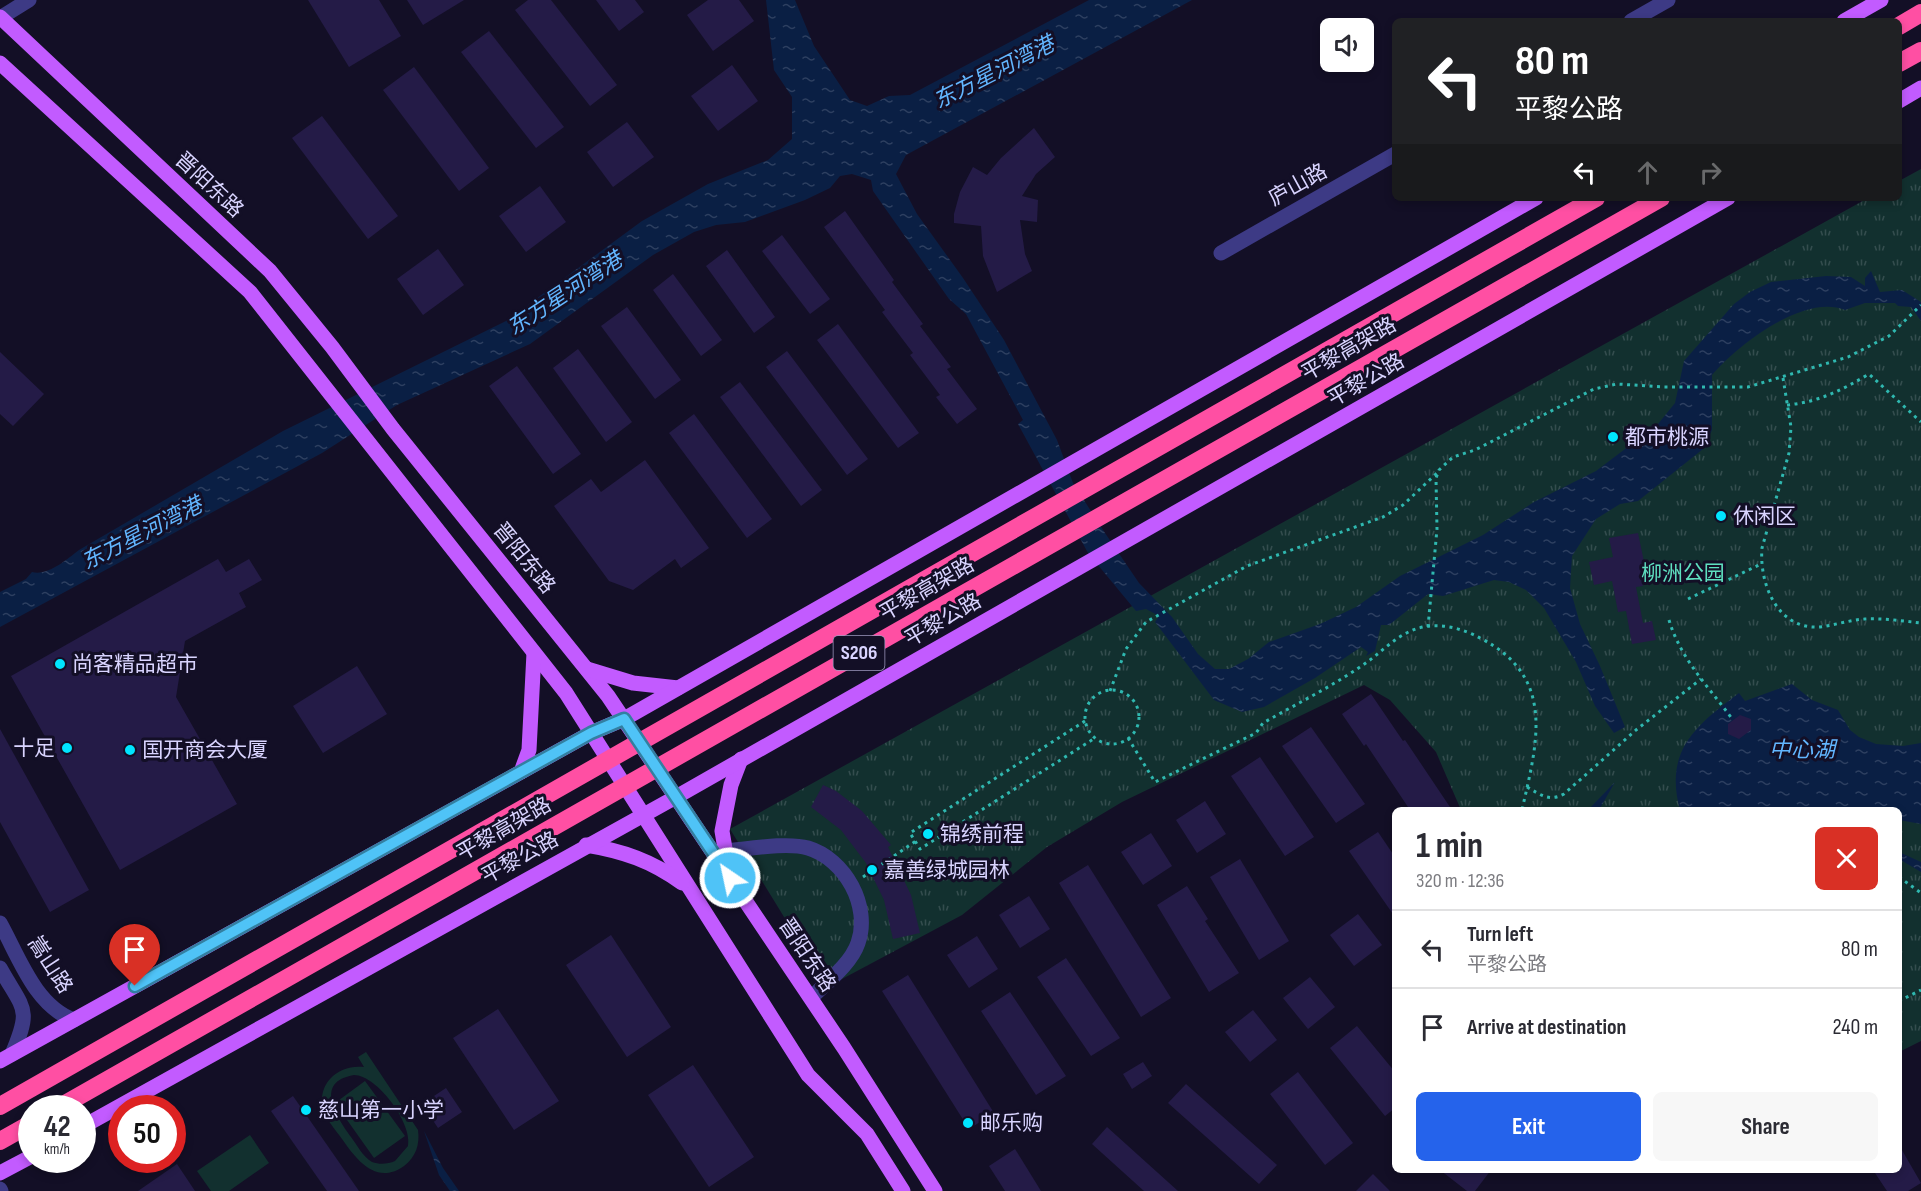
<!DOCTYPE html>
<meta charset="utf-8">
<style>
:root{--surface:#fff;--page:#f7f7f7;--text:#2b2b33;--muted:#7c7c81;--line:#e1e1e2;--accent:#2563eb}
body{margin:0;font-family:"Sofia Sans Condensed","Noto Sans SC",sans-serif;background:var(--page);color:var(--text);height:100vh;display:flex;flex-direction:column;font-size:22px;white-space:nowrap}
*{box-sizing:border-box;margin:0}
p{font-size:20px;color:var(--muted)}
.icon{flex:none;width:33px;height:33px;fill:none;stroke:currentColor;stroke-width:2;stroke-linecap:round;stroke-linejoin:round}
.map{position:relative;flex:1;overflow:hidden}
.drawer{position:absolute;left:1392px;top:807px;width:510px;height:366px;display:flex;flex-direction:column;background:var(--surface);border-radius:9px;box-shadow:0 3px 9px #0003}
.drawer>*{flex:none}
.top-card{position:absolute;left:1392px;top:18px;width:510px;height:183px;border-radius:9px;box-shadow:0 3px 9px #0003;background:#202124;color:#fff;overflow:hidden}
.tools{position:absolute;left:1320px;top:18px;display:grid;gap:12px}
.tools a{display:grid;place-items:center;width:54px;height:54px;border-radius:9px;background:var(--surface);box-shadow:0 3px 9px #0003;font-size:30px}
.speed{position:absolute;left:18px;top:1095px;display:flex;gap:12px;font-size:30px;font-weight:700;text-align:center}
.speed>*{display:grid;place-content:center;width:78px;height:78px;border-radius:50%;background:var(--surface);box-shadow:0 3px 9px #0003;line-height:1}
.speed small{font-size:15px;font-weight:400}
.speed .limit{border:9px solid #d22;background:#fff;color:#111}
.pin{position:absolute;display:grid;place-items:center;width:51px;height:51px;color:#fff;margin:-62px -26px;border-radius:50% 50% 50% 0;rotate:-45deg;box-shadow:0 0 6px #0007}
.pin .icon{rotate:45deg}
.me{position:absolute;width:66px;margin:-33px;rotate:326deg;stroke-linejoin:round;filter:drop-shadow(0 0 4px #0008)}
.turn{display:flex;align-items:center;gap:21px;height:126px;padding:0 24px;font-size:27px}
.turn .icon{width:78px;height:78px;stroke-width:2.5}
.turn b{display:block;font-size:42px;line-height:51px}
.lanes{display:flex;align-items:center;height:57px;padding:0 24px;background:#0003;justify-content:center;gap:30px;direction:ltr}
.lanes .off{opacity:.35}
.round{display:grid;place-items:center;flex:none;width:63px;height:63px;border-radius:9px;background:var(--page)}
.head{display:flex;align-items:center;justify-content:space-between;height:102px;padding:0 24px}
h1{font-size:36px;font-weight:700;line-height:45px}
.primary-button{display:flex;gap:12px;margin-top:auto;padding:12px 24px}
.primary-button a{flex:1;height:69px;border-radius:9px;background:var(--accent);color:#fff;font-size:24px;font-weight:700;line-height:69px;text-align:center}
.primary-button a+a{background:var(--page);color:var(--text)}
ul{padding:0;list-style:none}
li{display:flex;align-items:center;gap:18px;height:78px;padding:0 24px;border-top:2px solid var(--line)}
li div{flex:1}
li b{display:block;font-size:22px}
li em{font-style:normal}
.map>svg:first-child{display:block}
</style>
<div class="map">
<svg width="1921" height="1191" viewBox="0 0 1921 1191">
<defs>
<pattern id="grass-tufts" width="24" height="20" patternUnits="userSpaceOnUse" patternTransform="scale(1.5)"><rect width="24" height="20" fill="#12302f"/><path d="M3 7l-1-3M5 7V3M7 7l1-3M15 17l-1-3M17 17v-4M19 17l1-3" fill="none" stroke="#344d4e"/></pattern>
<pattern id="water-ripples" width="26" height="14" patternUnits="userSpaceOnUse" patternTransform="scale(1.5)"><rect width="26" height="14" fill="#0a1f44"/><path d="M2 4q2-2 4 0t4 0M15 11q2-2 4 0t4 0" fill="none" stroke="#2d3f60"/></pattern>
</defs>
<rect width="100%" height="100%" fill="#130f26"/>
<polygon fill="url(#grass-tufts)" points="1921,169 1921,1041 1899,1052 1899,810 1461,810 1436,752 1390,700 1364,685 1122,802 1047,847 962,915 827,987 730,829 1868,198 1899,198 1899,181"/>
<g fill="#12302f" fill-rule="evenodd">
<path d="M366 1052 418 1130C420 1144 416 1157 404 1166 376 1186 356 1159 342 1139 335 1129 326 1120 323 1108 317 1082 340 1064 364 1067L358 1057ZM354 1075C377 1075 413 1124 408 1146L395 1161C388 1164 380 1165 372 1162 363 1157 357 1145 351 1137 337 1117 313 1082 354 1075Z"/>
<polygon points="365,1081 405,1136 374,1158 335,1103"/>
<polygon points="250,1135 269,1163 229,1191 211,1191 197,1171"/>
</g>
<g fill="url(#water-ripples)">
<path d="M766 0H795L814 46 850 100 867 106 889 96 910 95 1089 0H1192L906 155 896 174 917 214 963 278 1004 340 1057 440 1073 483 1105 533 1139 583 1172 617 1198 654 1215 669H1229L1248 659 1269 642 1320 624 1356 607 1400 576 1483 535 1534 502 1596 471 1658 424 1675 403 1684 361 1734 304 1750 292 1771 282 1826 276 1851 277 1865 286V278L1871 271 1880 292 1902 290 1921 302V321L1911 307 1898 306 1895 303H1865L1845 310C1805 293 1737 345 1712 375V430L1703 449 1638 501 1620 504 1596 519 1572 556 1570 588 1580 624 1600 666 1625 727 1614 733 1595 706 1576 662 1544 608 1526 590 1509 582 1494 580 1443 596 1428 594 1389 625H1381L1375 651 1366 656 1368 652 1361 647 1315 678 1264 707 1242 712 1214 700 1155 622 1159 616 1146 609 1136 611 1088 553 1018 424 1023 420 966 314 949 299 873 191 871 180 852 174 840 176 830 188 805 200 745 222 716 225 694 232 653 255 530 344 397 405 322 453 0 627V592L26 579 32 572C48 576 66 560 79 550L283 431 506 321 642 221 708 184 768 160 792 139V97L774 70Z"/>
<path d="M1792 684 1812 700 1838 710 1850 730 1859 737 1876 744 1903 746 1921 743V824L1899 820V810H1680C1664 751 1695 726 1739 693L1745 701Z"/>
<polygon points="1615,782 1599,810 1588,810"/>
<polygon points="1899,852 1921,862 1921,872 1899,859"/>
<polygon points="424,1131 443,1168 459,1191 450,1191 439,1175"/>
</g>
<g fill="#241b47">
<polygon points="308,0 379,0 401,36 349,67"/>
<polygon points="407,0 464,0 423,25"/>
<polygon points="528,0 551,0 617,85 590,106 515,10"/>
<polygon points="596,0 635,0 644,12 619,31"/>
<polygon points="708,0 739,0 754,21 713,51 687,15"/>
<polygon points="489,31 564,127 536,148 461,52"/>
<polygon points="732,65 758,101 718,131 691,96"/>
<polygon points="414,67 489,168 459,191 383,90"/>
<polygon points="322,116 398,216 368,239 292,138"/>
<polygon points="627,122 654,157 613,187 587,152"/>
<polygon points="1034,128 1055,157 1036,174 1022,196 1038,200 1037,222 1020,220 1025,254 1032,271 997,292 983,256 981,226 954,223 954,214 960,192 973,167 987,175 1001,158"/>
<polygon points="540,186 566,222 526,252 499,216"/>
<polygon points="845,211 894,280 892,282 923,324 920,326 951,367 947,369 977,409 957,424 936,397 940,395 910,355 913,353 882,312 885,310 824,227"/>
<polygon points="782,235 830,299 810,314 762,251"/>
<polygon points="438,249 464,285 423,315 397,279"/>
<polygon points="727,250 775,317 754,333 706,266"/>
<polygon points="673,274 722,340 701,356 653,290"/>
<polygon points="627,307 681,380 655,399 601,326"/>
<polygon points="838,324 919,433 898,448 817,340"/>
<polygon points="578,349 632,422 606,442 553,368"/>
<polygon points="787,351 868,459 847,475 766,367"/>
<polygon points="0,352 44,394 13,426 0,414"/>
<polygon points="517,366 581,454 553,474 489,386"/>
<polygon points="740,382 822,490 801,506 720,397"/>
<polygon points="694,414 772,519 747,538 669,433"/>
<polygon points="645,460 709,548 681,568 675,559 633,590 609,581 554,506 591,479 601,492"/>
<polygon points="1638,533 1647,576 1641,578 1643,586 1636,587 1643,623 1652,621 1656,640 1632,644 1626,611 1618,612 1612,581 1594,585 1589,562 1613,557 1609,538"/>
<polygon points="218,559 226,572 249,559 262,580 239,593 246,607 185,641 176,697 237,804 120,870 11,676"/>
<polygon points="357,666 387,714 323,753 293,706"/>
<polygon points="1371,694 1403,741 1405,740 1452,810 1410,810 1366,744 1364,746 1342,714"/>
<polygon points="1740,715 1751,719 1751,730 1739,739 1728,734 1728,724"/>
<polygon points="1311,727 1365,804 1336,823 1282,746"/>
<polygon points="0,729 89,890 50,912 0,822"/>
<polygon points="1260,757 1314,837 1285,856 1231,776"/>
<polygon points="823,785 836,791 862,811 891,845 888,847 911,895 920,933 893,939 884,900 866,863 841,830 811,807"/>
<polygon points="1205,801 1226,834 1197,853 1176,820"/>
<polygon points="1378,832 1395,857 1395,917 1349,851"/>
<polygon points="1151,833 1172,866 1143,885 1121,852"/>
<polygon points="1240,859 1289,941 1259,960 1210,877"/>
<polygon points="1088,865 1171,998 1141,1017 1059,883"/>
<polygon points="1187,886 1208,919 1205,921 1239,973 1209,992 1157,905"/>
<polygon points="1029,896 1050,929 1020,948 999,915"/>
<polygon points="1358,914 1382,945 1354,966 1330,935"/>
<polygon points="611,935 671,1027 627,1057 566,965"/>
<polygon points="977,936 998,969 969,988 947,955"/>
<polygon points="1066,958 1120,1038 1091,1056 1037,977"/>
<polygon points="908,975 994,1113 969,1129 882,991"/>
<polygon points="1310,977 1335,1007 1308,1029 1283,998"/>
<polygon points="1010,992 1066,1076 1036,1095 981,1011"/>
<polygon points="498,1009 559,1101 514,1130 453,1038"/>
<polygon points="1253,1010 1277,1040 1250,1062 1225,1032"/>
<polygon points="1357,1026 1395,1072 1395,1108 1385,1116 1330,1048"/>
<polygon points="1143,1062 1152,1076 1132,1089 1123,1074"/>
<polygon points="693,1065 754,1157 709,1187 648,1095"/>
<polygon points="1298,1072 1353,1143 1325,1165 1270,1094"/>
<polygon points="1186,1084 1277,1165 1259,1184 1168,1103"/>
<polygon points="446,1088 462,1112 438,1128 422,1104"/>
<polygon points="293,1096 359,1191 327,1191 271,1111"/>
<polygon points="1107,1127 1178,1191 1144,1191 1092,1144"/>
<polygon points="1899,1145 1921,1183 1908,1191 1887,1191 1873,1170 1899,1170"/>
<polygon points="1015,1149 1041,1191 1005,1191 989,1166"/>
<polygon points="177,1164 195,1191 138,1191"/>
<polygon points="1440,1170 1491,1170 1475,1191 1467,1191"/>
<polygon points="1373,1174 1390,1191 1356,1191"/>
</g>
<g fill="none" stroke-linecap="round" stroke-linejoin="round">
<g stroke="#2fb8b0" stroke-width="3" stroke-dasharray="3 4.5" stroke-linecap="butt">
<path d="M1783 378 1791 427 1789 453 1762 548C1759 583 1777 630 1820 627 1835 625 1850 620 1865 619 1884 618 1903 621 1921 623"/>
<path d="M1787 405C1819 402 1842 390 1869 374L1921 422"/>
<polyline points="1688,599 1761,564"/>
<path d="M1669 620C1681 660 1709 687 1733 720"/>
<polyline points="1428,627 1437,529 1436,478 1439,470 1453,457 1475,450 1594,389 1617,384 1664,387 1748,387 1848,357 1889,336 1921,305"/>
<circle cx="1112" cy="717" r="27"/>
<polyline points="1110,691 1126,649 1146,622 1247,566 1383,517 1403,505 1437,473"/>
<polyline points="1085,721 910,833 920,849 1095,738"/>
<path d="M1128 738 1155 782 1256 733 1263 723C1298 703 1337 684 1370 660 1386 648 1400 632 1423 627 1442 623 1464 629 1480 638 1557 677 1537 743 1522 810"/>
<path d="M1527 787C1541 795 1549 802 1564 794L1636 730 1701 679"/>
<polyline points="863,877 916,841"/>
<polyline points="1899,877 1921,893"/>
<polyline points="1899,1001 1921,990"/>
</g>
<g stroke="#3d3a85" stroke-width="15">
<polyline points="0,18 29,0"/>
<polyline points="1631,21 1668,0"/>
<polyline points="1221,253 1395,154"/>
<path d="M726 851C748 849 787 842 808 848 845 859 871 906 858 943 851 964 826 983 811 998"/>
<path d="M0 923C19 957 35 1006 74 1020"/>
<path d="M0 968C24 1011 32 1007 12 1054"/>
<polyline points="0,1189 1,1191"/>
</g>
<g stroke="#c25bff" stroke-width="15">
<polyline points="0,17 270,271 332,347 393,429 608,696 844,1048 935,1191"/>
<polyline points="1844,21 1881,0"/>
<polyline points="0,63 250,292 566,693 808,1075 867,1134 903,1191"/>
<polyline points="1899,101 1921,88"/>
<polyline points="587,669 633,683 678,688"/>
<polyline points="521,772 529,750 534,653"/>
<path d="M586 845C623 851 652 861 682 883"/>
<polyline points="729,872 722,831 731,785 741,759"/>
<polyline points="0,1061 591,733 624,719 1536,198"/>
<polyline points="82,1127 676,797 1728,198"/>
<polyline points="0,1173 32,1156"/>
</g>
<g stroke="#ff4fa3" stroke-width="18">
<polyline points="1899,26 1921,13"/>
<polyline points="1899,63 1921,51"/>
<polyline points="0,1106 1596,198"/>
<polyline points="58,1108 1661,198"/>
<polyline points="0,1141 32,1123"/>
</g>
</g>
<g fill="none" stroke-linecap="round" stroke-linejoin="round">
<defs>
<polyline id="route" points="135,986 591,733 624,719 730,878"/>
</defs>
<use href="#route" stroke="#337fa1" stroke-width="15"/>
<use href="#route" stroke="#4fc3f7" stroke-width="10"/>
</g>
<g fill="#00e5ff" stroke="#130f26" stroke-width="2">
<circle cx="1613" cy="437" r="6"/>
<circle cx="1721" cy="516" r="6"/>
<circle cx="60" cy="664" r="6"/>
<circle cx="67" cy="748" r="6"/>
<circle cx="130" cy="750" r="6"/>
<circle cx="928" cy="834" r="6"/>
<circle cx="872" cy="870" r="6"/>
<circle cx="306" cy="1110" r="6"/>
<circle cx="968" cy="1123" r="6"/>
</g>
<g text-anchor="middle" dominant-baseline="central" stroke-width="6" stroke-linejoin="round" paint-order="stroke">
<rect fill="#130f26" stroke="#9e99be" stroke-width="1.5" x="833.5" y="636" width="51" height="34" rx="4.5"/>
<g font-size="20" font-weight="bold" fill="#d9d4ff">
<text x="859" y="653">S206</text>
</g>
<g font-size="21" fill="#d9d4ff" stroke="#130f26">
<text transform="translate(209 185) rotate(43)">晋阳东路</text>
<text transform="translate(1298 185) rotate(-29)">庐山路</text>
<text transform="translate(1349 349) rotate(-30)">平黎高架路</text>
<text transform="translate(1366 380) rotate(-30)">平黎公路</text>
<text transform="translate(524 558) rotate(51)">晋阳东路</text>
<text transform="translate(927 589) rotate(-30)">平黎高架路</text>
<text transform="translate(943 620) rotate(-30)">平黎公路</text>
<text transform="translate(504 829) rotate(-30)">平黎高架路</text>
<text transform="translate(520 858) rotate(-29)">平黎公路</text>
<text transform="translate(807 955) rotate(56)">晋阳东路</text>
<text transform="translate(50 965) rotate(57)">嵩山路</text>
</g>
<g font-size="21" fill="#d9d4ff" stroke="#130f26" text-anchor="start">
<text x="1625" y="437">都市桃源</text>
<text x="1733" y="516">休闲区</text>
<text x="72" y="664">尚客精品超市</text>
<text x="55" y="748" text-anchor="end">十足</text>
<text x="142" y="750">国开商会大厦</text>
<text x="940" y="834">锦绣前程</text>
<text x="884" y="870">嘉善绿城园林</text>
<text x="318" y="1110">慈山第一小学</text>
<text x="980" y="1123">邮乐购</text>
</g>
<g font-size="21" fill="#5fe0c0" stroke="#130f26">
<text x="1683" y="573">柳洲公园</text>
</g>
<g font-size="22" font-style="italic" fill="#62b6ff" stroke="#130f26">
<text transform="translate(994 73) rotate(-27)">东方星河湾港</text>
<text transform="translate(565 294) rotate(-33)">东方星河湾港</text>
<text transform="translate(142 534) rotate(-27)">东方星河湾港</text>
<text x="1802" y="750">中心湖</text>
</g>
</g>
</svg>
<div class="tools">
<a><svg class="icon" aria-label="sound" viewBox="0 0 24 24"><path d="M4 9h4l5-4v14l-5-4H4zM17 9q2 3 0 6"/></svg></a>
</div>
<div class="speed"><div>42<small>km/h</small></div><div class="limit">50</div></div>
<div class="pin" style="left:135px;top:986px;background:#d93025"><svg class="icon" aria-label="arrive" viewBox="0 0 24 24"><path d="M6 21V4h12l-3 4 3 4H6"/></svg></div>
<svg class="me" style="left:730px;top:878px" viewBox="-20 -20 40 40"><circle r="17" fill="#4fc3f7" stroke="#fff" stroke-width="3"/><path d="M0-11L8 9 0 5-8 9z" fill="#fff"/></svg>
<div class="top-card">
<div class="turn"><svg class="icon" aria-label="left" viewBox="0 0 24 24"><path d="M17 20v-9H6M10 6l-5 5 5 5"/></svg><div><b>80 m</b>平黎公路</div></div>
<div class="lanes"><svg class="icon" aria-label="left" viewBox="0 0 24 24"><path d="M17 20v-9H6M10 6l-5 5 5 5"/></svg><svg class="icon off" aria-label="ahead" viewBox="0 0 24 24"><path d="M12 20V5M6 11l6-6 6 6"/></svg><svg class="icon off" aria-label="right" viewBox="0 0 24 24"><path d="M7 20v-9h11M14 6l5 5-5 5"/></svg></div>
</div>
<section class="drawer">
<div class="head"><div><h1>1 min</h1><p>320 m · 12:36</p></div><a class="round" style="background:#d93025;color:#fff"><svg class="icon" aria-label="close" viewBox="0 0 24 24"><path d="M6 6l12 12M18 6L6 18"/></svg></a></div>
<ul>
<li><svg class="icon" aria-label="left" viewBox="0 0 24 24"><path d="M17 20v-9H6M10 6l-5 5 5 5"/></svg><div><b>Turn left</b><p>平黎公路</p></div><em>80 m</em></li>
<li><svg class="icon" aria-label="arrive" viewBox="0 0 24 24"><path d="M6 21V4h12l-3 4 3 4H6"/></svg><div><b>Arrive at destination</b></div><em>240 m</em></li>
</ul>
<div class="primary-button"><a>Exit</a><a>Share</a></div>
</section>
</div>
